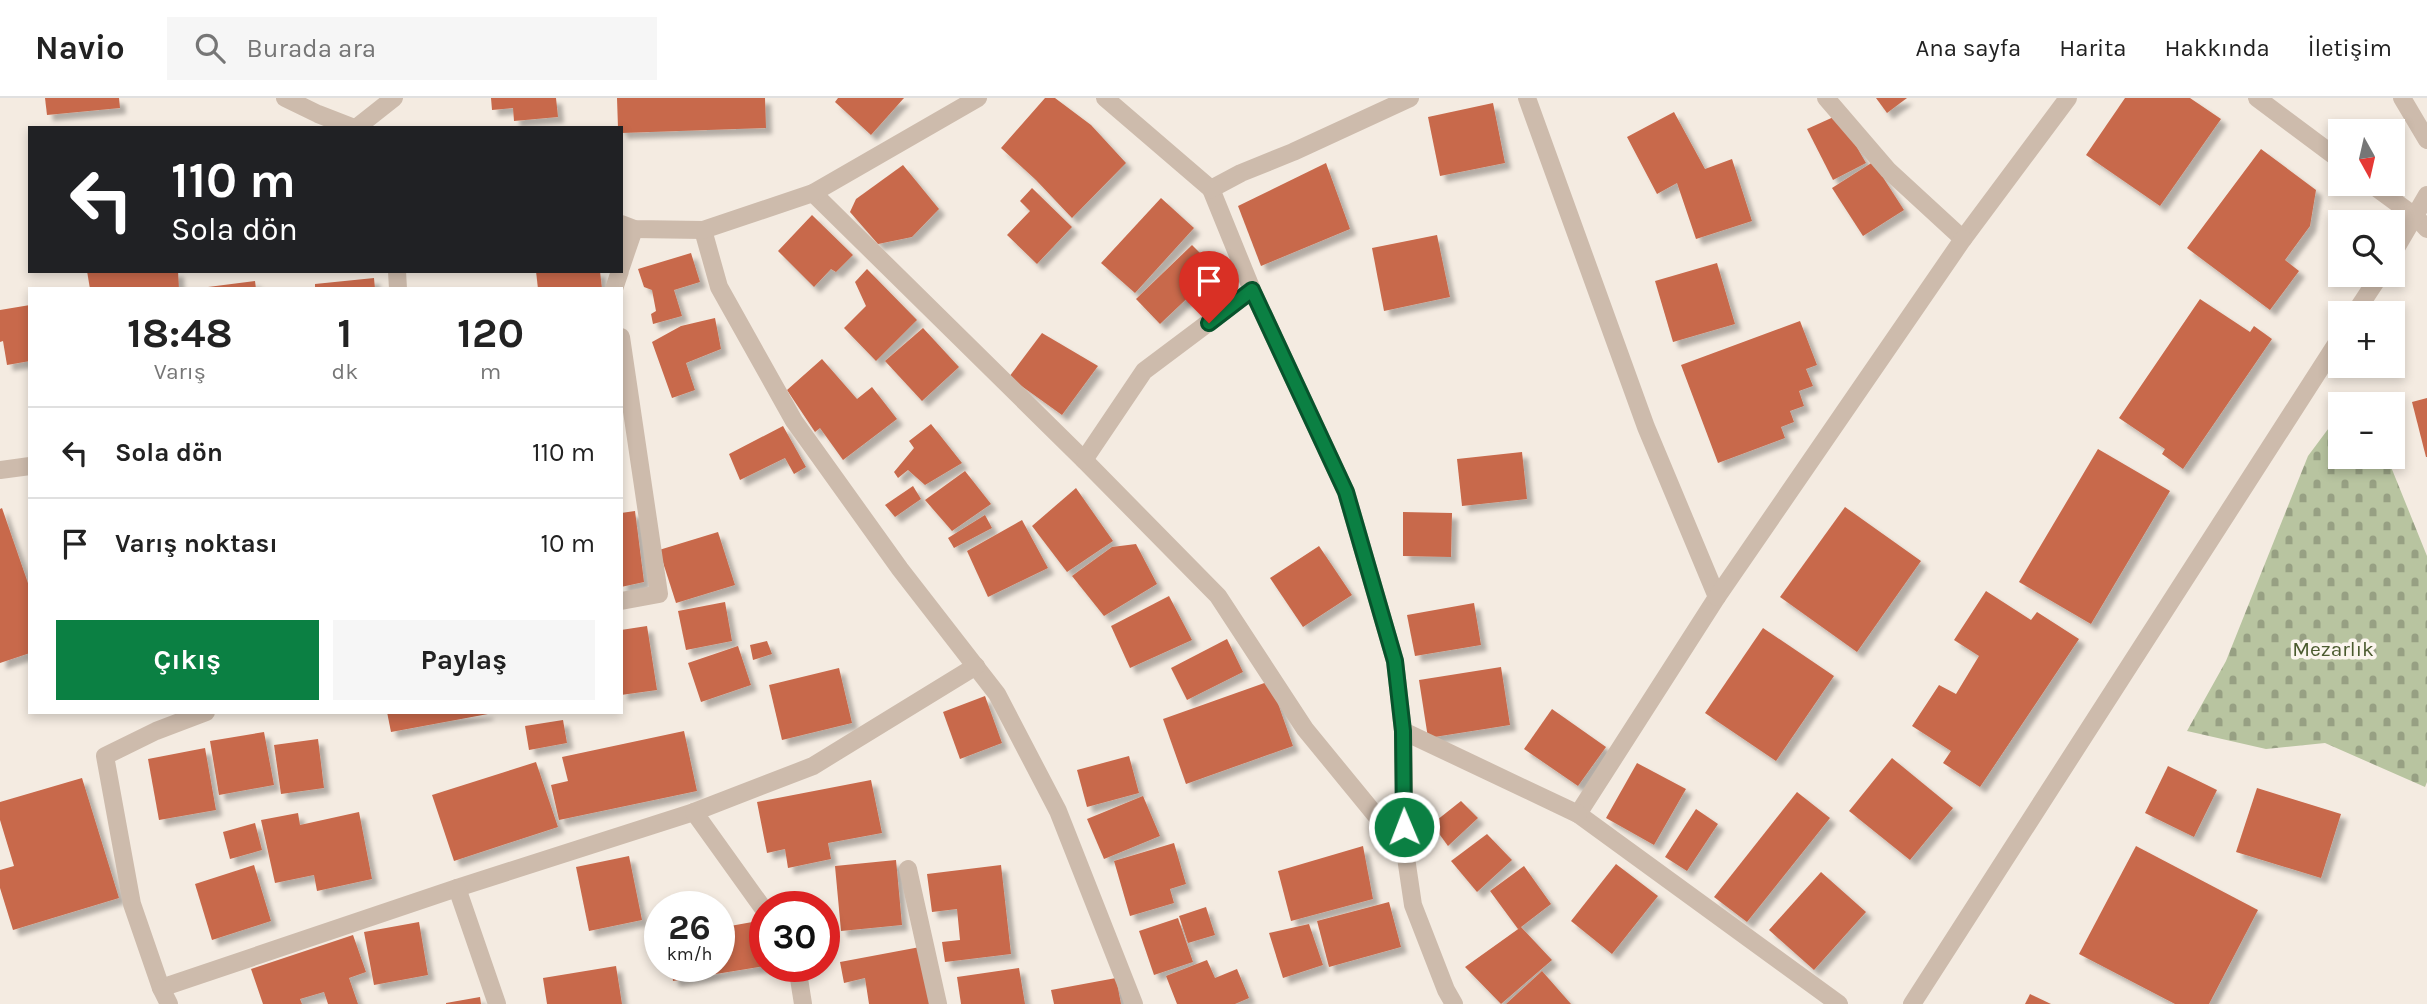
<!DOCTYPE html>
<html lang="tr">
<meta charset="utf-8">
<style>
:root{--surface:#fff;--page:#f6f6f6;--text:#222;--muted:#767676;--line:#e0e0e0;--accent:#0b8043}
body{margin:0;font-family:Karla,sans-serif;background:var(--page);color:var(--text);height:100vh;display:flex;flex-direction:column;font-size:26px;white-space:nowrap}
*{box-sizing:border-box;margin:0}
p{font-size:23px;color:var(--muted)}
.icon{flex:none;width:38px;height:38px;fill:none;stroke:currentColor;stroke-width:2;stroke-linecap:round;stroke-linejoin:round}
.map{position:relative;flex:1;overflow:hidden}
.side{position:absolute;left:28px;top:189px;width:595px;height:427px;display:flex;flex-direction:column;background:var(--surface);border-radius:0px;box-shadow:0 4px 10px #0003}
.side>*{flex:none}
.guide{position:absolute;left:28px;top:28px;width:595px;height:147px;border-radius:0px;box-shadow:0 4px 10px #0003;background:#202124;color:#fff;overflow:hidden}
.needle{width:46px;rotate:172deg}
.controls{position:absolute;left:2328px;top:21px;display:grid;gap:14px}
.controls a{display:grid;place-items:center;width:77px;height:77px;border-radius:0px;background:var(--surface);box-shadow:0 4px 10px #0003;font-size:35px}
.speed{position:absolute;left:644px;top:793px;display:flex;gap:14px;font-size:35px;font-weight:700;text-align:center}
.speed>*{display:grid;place-content:center;width:91px;height:91px;border-radius:50%;background:var(--surface);box-shadow:0 4px 10px #0003;line-height:1}
.speed small{font-size:18px;font-weight:400}
.speed .limit{border:10px solid #d22;background:#fff;color:#111}
.pin{position:absolute;display:grid;place-items:center;width:60px;height:60px;color:#fff;margin:-72px -30px;border-radius:50% 50% 50% 0;rotate:-45deg;box-shadow:0 0 7px #0007}
.pin .icon{rotate:45deg}
.me{position:absolute;width:77px;margin:-38px;rotate:359deg;stroke-linejoin:round;filter:drop-shadow(0 0 5px #0008)}
.turn{display:flex;align-items:center;gap:24px;height:147px;padding:0 28px;font-size:32px}
.turn .icon{width:91px;height:91px;stroke-width:2.5}
.turn b{display:block;font-size:49px;line-height:60px}
.eta{display:flex;justify-content:space-evenly;align-items:center;height:119px;text-align:center}
.eta b{font-size:42px;font-weight:700;line-height:49px}
.button{display:flex;gap:14px;margin-top:auto;padding:14px 28px}
.button a{flex:1;height:80px;border-radius:0px;background:var(--accent);color:#fff;font-size:28px;font-weight:700;line-height:80px;text-align:center}
.button a+a{background:var(--page);color:var(--text)}
ul{padding:0;list-style:none}
li{display:flex;align-items:center;gap:21px;height:91px;padding:0 28px;border-top:2px solid var(--line)}
li div{flex:1}
li b{display:block;font-size:26px}
li em{font-style:normal}
header{display:flex;align-items:center;gap:42px;box-sizing:border-box;height:98px;padding:0 35px;background:var(--surface);border-bottom:2px solid var(--line)}
header strong{font-size:33px}
nav{display:flex;gap:38px;margin-inline-start:auto;font-size:24px}
.search{width:490px;height:63px;background:var(--page);display:flex;align-items:center;gap:18px;box-sizing:border-box;padding:0 24px;border-radius:0px;color:var(--muted);font-size:26px}
.map>svg:first-child{display:block}
</style>
<header>
<strong>Navio</strong>
<div class="search"><svg class="icon" aria-label="search" viewBox="0 0 24 24"><circle cx="10" cy="10" r="6"/><path d="M15 15l6 6"/></svg>Burada ara</div>
<nav><a>Ana sayfa</a><a>Harita</a><a>Hakkında</a><a>İletişim</a></nav>
</header>
<div class="map">
<svg width="2427" height="906" viewBox="0 0 2427 906">
<defs>
<pattern id="cemetery-stones" width="16" height="16" patternUnits="userSpaceOnUse" patternTransform="scale(1.75)"><rect width="16" height="16" fill="#b8c4a0"/><path d="M2 7V4a2 2 0 0 1 4 0v3zM10 15v-3a2 2 0 0 1 4 0v3z" fill="#97a083"/></pattern>
<filter id="shadow"><feDropShadow dx="6" dy="6" stdDeviation="2" flood-color="#0004"/></filter>
</defs>
<rect width="100%" height="100%" fill="#f4ebe1"/>
<polygon fill="url(#cemetery-stones)" points="2340,315 2340,359 2387,359 2427,458 2427,684 2425,689 2325,645 2266,651 2187,633 2226,563 2308,358"/>
<g fill="#c8694b" filter="url(#shadow)">
<polygon points="45,0 119,0 120,10 47,17"/>
<polygon points="491,0 556,0 558,19 514,23 513,10 492,12"/>
<polygon points="617,0 765,0 766,30 621,35 621,30 618,30"/>
<polygon points="838,0 904,0 871,37 835,4"/>
<polygon points="1045,0 1055,0 1091,27 1126,65 1072,120 1036,82 1001,50"/>
<polygon points="1876,0 1907,0 1887,15"/>
<polygon points="2125,0 2190,0 2221,21 2160,108 2086,57"/>
<polygon points="1493,5 1505,65 1440,78 1428,19"/>
<polygon points="1674,14 1705,71 1732,61 1752,123 1696,141 1677,85 1657,96 1627,39"/>
<polygon points="1838,17 1866,65 1833,82 1807,31"/>
<polygon points="2261,51 2316,92 2310,128 2285,162 2299,173 2270,212 2187,150"/>
<polygon points="1873,64 1904,112 1863,138 1832,90"/>
<polygon points="1326,65 1350,131 1261,168 1238,108"/>
<polygon points="903,67 939,111 912,139 878,146 850,114 856,101"/>
<polygon points="1032,90 1072,129 1037,166 1007,137 1030,113 1020,103"/>
<polygon points="1161,100 1194,130 1135,195 1101,165"/>
<polygon points="812,117 853,157 836,174 831,171 814,189 778,153"/>
<polygon points="1437,137 1450,199 1384,213 1372,150"/>
<polygon points="1192,147 1217,172 1160,226 1136,201"/>
<polygon points="691,155 700,184 674,192 682,218 653,226 651,216 656,213 652,192 644,189 638,171"/>
<polygon points="1717,165 1735,226 1673,244 1655,183"/>
<polygon points="867,171 917,222 876,263 844,230 866,208 855,184"/>
<polygon points="87,173 178,173 179,191 90,191"/>
<polygon points="536,173 600,173 602,191 538,191"/>
<polygon points="374,180 375,191 315,191 315,186"/>
<polygon points="255,183 256,191 208,191 208,189"/>
<polygon points="2200,201 2250,234 2254,228 2272,241 2183,371 2162,356 2165,351 2119,320"/>
<polygon points="30,207 30,263 7,267 3,243 0,244 0,212"/>
<polygon points="715,220 721,251 686,265 695,292 672,300 652,244 681,228"/>
<polygon points="1800,223 1817,267 1806,271 1813,288 1799,293 1804,308 1790,313 1794,324 1781,329 1785,340 1718,365 1681,267"/>
<polygon points="923,230 959,269 922,303 885,263"/>
<polygon points="1042,235 1098,268 1062,317 1009,279"/>
<polygon points="822,261 857,301 872,289 897,321 843,362 820,330 815,334 787,292"/>
<polygon points="2427,300 2427,359 2426,359 2412,304"/>
<polygon points="931,326 962,365 925,387 908,372 898,380 894,374 914,350 909,343"/>
<polygon points="783,328 806,369 794,376 785,360 740,382 729,356"/>
<polygon points="2098,351 2170,393 2091,526 2019,484"/>
<polygon points="1522,354 1527,401 1462,408 1457,361"/>
<polygon points="965,373 991,406 952,433 925,402"/>
<polygon points="913,388 921,401 895,419 885,407"/>
<polygon points="1076,390 1113,443 1067,474 1032,428"/>
<polygon points="1845,409 1921,463 1857,554 1780,499"/>
<polygon points="2,410 30,491 30,555 0,565 0,411"/>
<polygon points="635,413 644,484 621,489 621,415"/>
<polygon points="1403,414 1452,415 1451,459 1403,458"/>
<polygon points="985,417 992,430 954,450 948,440"/>
<polygon points="1022,422 1048,470 988,499 967,453"/>
<polygon points="718,434 735,487 676,505 659,452"/>
<polygon points="1136,446 1157,486 1104,518 1072,478 1112,449"/>
<polygon points="1319,448 1352,497 1303,529 1270,480"/>
<polygon points="1986,493 2031,522 2037,514 2079,541 1980,689 1943,665 1951,653 1912,628 1939,587 1956,596 1979,558 1954,542"/>
<polygon points="1169,498 1192,542 1130,570 1111,528"/>
<polygon points="725,504 732,543 686,552 678,513"/>
<polygon points="1474,505 1481,547 1415,558 1407,517"/>
<polygon points="647,528 657,592 621,597 621,532"/>
<polygon points="1763,530 1834,578 1776,663 1705,615"/>
<polygon points="1227,541 1243,574 1187,602 1171,570"/>
<polygon points="767,543 772,556 753,562 750,547"/>
<polygon points="738,548 751,587 701,604 688,565"/>
<polygon points="1501,569 1510,627 1428,640 1419,582"/>
<polygon points="839,570 852,625 782,642 769,587"/>
<polygon points="1270,583 1293,648 1186,686 1163,621"/>
<polygon points="985,598 1002,645 960,661 943,614"/>
<polygon points="1552,611 1606,649 1578,688 1524,651"/>
<polygon points="387,614 487,614 488,616 391,634"/>
<polygon points="563,622 567,645 529,652 525,628"/>
<polygon points="684,633 697,693 559,722 551,687 568,683 562,659"/>
<polygon points="264,634 274,687 219,697 210,643"/>
<polygon points="318,641 324,690 281,696 274,647"/>
<polygon points="205,650 216,712 159,722 148,661"/>
<polygon points="1129,658 1139,695 1087,709 1077,672"/>
<polygon points="1892,660 1953,710 1910,762 1849,713"/>
<polygon points="536,664 558,729 454,763 432,697"/>
<polygon points="1637,665 1686,691 1654,747 1606,720"/>
<polygon points="2168,668 2217,692 2194,739 2145,715"/>
<polygon points="82,680 119,800 13,832 0,790 0,772 14,768 0,722 0,704"/>
<polygon points="871,682 882,735 828,745 831,761 788,770 785,751 767,755 757,704"/>
<polygon points="2257,690 2341,716 2321,780 2236,754"/>
<polygon points="1797,694 1830,720 1747,824 1714,799"/>
<polygon points="1143,698 1160,738 1104,761 1087,721"/>
<polygon points="1461,703 1478,720 1448,748 1432,726"/>
<polygon points="1696,711 1718,726 1687,773 1665,759"/>
<polygon points="359,714 372,781 317,793 314,777 275,785 261,722 298,715 300,727"/>
<polygon points="255,725 262,752 230,761 223,734"/>
<polygon points="1487,736 1512,762 1477,794 1451,763"/>
<polygon points="1174,745 1186,786 1170,791 1174,805 1130,818 1114,763"/>
<polygon points="1363,748 1373,801 1291,823 1278,773"/>
<polygon points="2136,748 2258,812 2209,906 2175,906 2079,856"/>
<polygon points="629,758 642,822 589,833 576,769"/>
<polygon points="896,762 902,827 841,833 835,768"/>
<polygon points="1616,766 1658,798 1612,856 1571,823"/>
<polygon points="254,767 271,823 212,842 195,786"/>
<polygon points="1001,767 1011,856 945,864 942,844 960,842 957,811 932,814 927,776"/>
<polygon points="1524,768 1551,806 1521,829 1552,862 1501,906 1465,869 1521,829 1518,831 1490,793"/>
<polygon points="1821,774 1866,814 1814,872 1769,832"/>
<polygon points="1389,804 1401,849 1329,869 1317,823"/>
<polygon points="1206,809 1215,837 1188,845 1179,818"/>
<polygon points="1178,820 1193,864 1154,877 1139,833"/>
<polygon points="758,823 765,868 673,883 671,868 719,868 719,830"/>
<polygon points="419,824 428,877 374,887 364,834"/>
<polygon points="1309,826 1323,867 1283,880 1269,835"/>
<polygon points="353,837 366,874 349,880 358,906 328,906 324,894 300,901 302,906 263,906 251,871"/>
<polygon points="920,849 931,906 869,906 865,880 844,885 840,864"/>
<polygon points="1207,862 1215,880 1237,871 1249,900 1235,906 1177,906 1166,878"/>
<polygon points="616,868 622,906 547,906 543,880"/>
<polygon points="1019,870 1025,906 961,906 957,879"/>
<polygon points="1542,873 1571,906 1506,906"/>
<polygon points="1116,880 1121,906 1054,906 1051,892"/>
<polygon points="2030,896 2051,906 2025,906"/>
<polygon points="480,899 481,906 446,906 446,905"/>
</g>
<g fill="none" stroke-linecap="round" stroke-linejoin="round">
<g stroke="#cdbbac" stroke-width="18">
<polyline points="1527,0 1646,329 1717,499 1578,716 1839,906"/>
<polyline points="1826,0 1888,72 1963,141 2068,0"/>
<polyline points="2402,0 2427,42"/>
<polyline points="356,30 394,0"/>
<polyline points="1211,91 1252,192 1346,394 1395,563 1403,633"/>
<polyline points="813,95 1084,362 1218,498 1305,631 1405,753"/>
<polyline points="2416,119 2427,131"/>
<polyline points="703,132 719,189 794,323 900,471 997,596 1058,713 1134,906"/>
<polyline points="621,169 634,131"/>
<polyline points="397,173 398,191"/>
<polyline points="614,191 620,173"/>
<polyline points="621,239 659,496 621,503"/>
<polyline points="1084,362 1144,273 1252,192"/>
<polyline points="0,372 30,368"/>
<polyline points="1717,499 1963,141"/>
<polyline points="206,614 156,633 105,658 132,806 161,890 457,790 694,714"/>
<polyline points="908,771 938,906"/>
<polyline points="457,790 497,906"/>
<polyline points="765,813 694,714 813,668 976,568"/>
<polyline points="797,868 803,906"/>
<polyline points="161,890 169,906"/>
<polyline points="1454,906 1446,892 1413,807 1405,753 1403,633 1578,716"/>
</g>
<g stroke="#cdbbac" stroke-width="18">
<polyline points="285,0 318,16 354,30"/>
<polyline points="1105,0 1211,91 1241,75 1293,54 1410,0"/>
<polyline points="2257,0 2340,62"/>
<polyline points="2371,86 2416,119"/>
<polyline points="621,126 634,131 703,132 813,95 978,0"/>
<polyline points="2392,157 2427,97"/>
<polyline points="2355,215 2380,177"/>
<polyline points="1912,906 2340,240"/>
</g>
</g>
<g fill="none" stroke-linecap="round" stroke-linejoin="round">
<defs>
<polyline id="route" points="1209,225 1252,192 1346,394 1395,563 1403,633 1404,729"/>
</defs>
<use href="#route" stroke="#07532c" stroke-width="18"/>
<use href="#route" stroke="#0b8043" stroke-width="12"/>
</g>
<g text-anchor="middle" dominant-baseline="central" stroke-width="7" stroke-linejoin="round" paint-order="stroke">
<g font-size="21" fill="#4a5a2e" stroke="#fbf5ee">
<text x="2333" y="551">Mezarlık</text>
</g>
</g>
</svg>
<div class="controls">
<a><svg class="needle" viewBox="-14 -14 28 28"><path d="M0-13l5 13h-10z" fill="#e53935"/><path d="M0 13l5-13h-10z" fill="#767676"/></svg></a>
<a><svg class="icon" aria-label="search" viewBox="0 0 24 24"><circle cx="10" cy="10" r="6"/><path d="M15 15l6 6"/></svg></a>
<a>+</a>
<a>−</a>
</div>
<div class="speed"><div>26<small>km/h</small></div><div class="limit">30</div></div>
<div class="pin" style="left:1209px;top:225px;background:#d93025"><svg class="icon" aria-label="arrive" viewBox="0 0 24 24"><path d="M6 21V4h12l-3 4 3 4H6"/></svg></div>
<svg class="me" style="left:1404px;top:729px" viewBox="-20 -20 40 40"><circle r="17" fill="#0b8043" stroke="#fff" stroke-width="3"/><path d="M0-11L8 9 0 5-8 9z" fill="#fff"/></svg>
<div class="guide">
<div class="turn"><svg class="icon" aria-label="left" viewBox="0 0 24 24"><path d="M17 20v-9H6M10 6l-5 5 5 5"/></svg><div><b>110 m</b>Sola dön</div></div>
</div>
<section class="side">
<div class="eta">
<div><b>18:48</b><p>Varış</p></div>
<div><b>1</b><p>dk</p></div>
<div><b>120</b><p>m</p></div>
</div>
<ul>
<li><svg class="icon" aria-label="left" viewBox="0 0 24 24"><path d="M17 20v-9H6M10 6l-5 5 5 5"/></svg><div><b>Sola dön</b></div><em>110 m</em></li>
<li><svg class="icon" aria-label="arrive" viewBox="0 0 24 24"><path d="M6 21V4h12l-3 4 3 4H6"/></svg><div><b>Varış noktası</b></div><em>10 m</em></li>
</ul>
<div class="button"><a>Çıkış</a><a>Paylaş</a></div>
</section>
</div>
